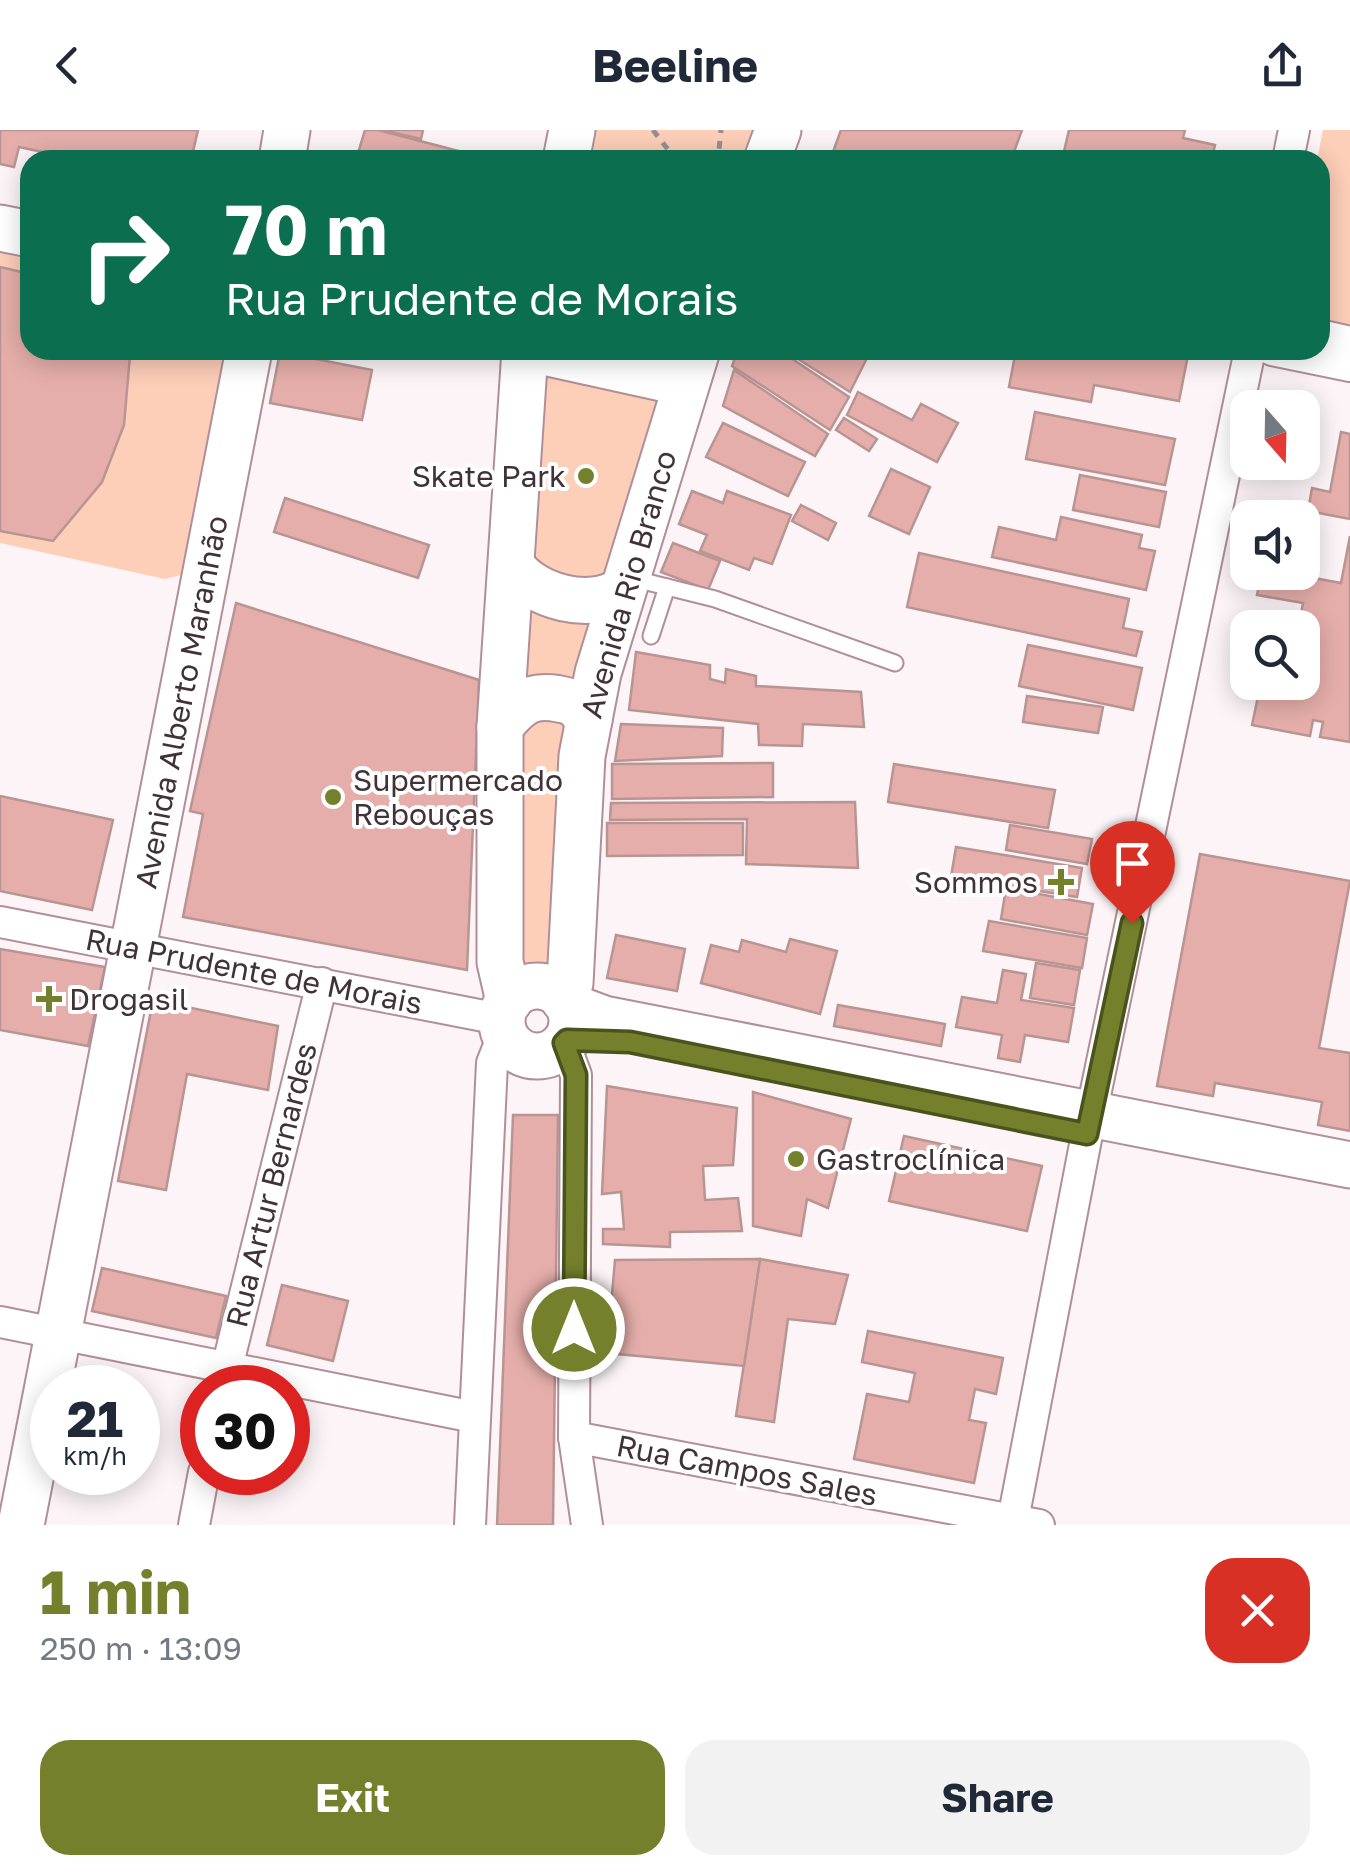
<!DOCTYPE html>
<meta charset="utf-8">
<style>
:root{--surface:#fff;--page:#f2f2f3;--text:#1f2937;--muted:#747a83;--accent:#74802c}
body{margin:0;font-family:"Golos Text",sans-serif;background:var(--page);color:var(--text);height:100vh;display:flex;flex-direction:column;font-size:38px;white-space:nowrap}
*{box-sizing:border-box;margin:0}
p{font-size:32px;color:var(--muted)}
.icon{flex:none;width:55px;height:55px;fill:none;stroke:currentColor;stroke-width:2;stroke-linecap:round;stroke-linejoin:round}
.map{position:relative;height:1395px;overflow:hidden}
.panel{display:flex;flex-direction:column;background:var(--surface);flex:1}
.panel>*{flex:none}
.banner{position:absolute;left:20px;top:20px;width:1310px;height:210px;border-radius:30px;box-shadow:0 5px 25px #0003;background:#0b6e4f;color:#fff;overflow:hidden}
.needle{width:65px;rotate:160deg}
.tools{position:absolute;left:1230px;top:260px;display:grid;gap:20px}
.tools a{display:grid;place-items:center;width:90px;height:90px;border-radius:20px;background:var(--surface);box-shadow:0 5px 25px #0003;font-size:50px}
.speed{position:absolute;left:30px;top:1235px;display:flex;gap:20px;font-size:50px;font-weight:700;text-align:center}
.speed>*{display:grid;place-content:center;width:130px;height:130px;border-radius:50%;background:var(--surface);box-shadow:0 5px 25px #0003;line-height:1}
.speed small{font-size:25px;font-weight:400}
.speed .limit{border:15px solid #d22;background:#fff;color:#111}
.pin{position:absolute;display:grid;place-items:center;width:85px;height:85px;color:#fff;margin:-102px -42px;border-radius:50% 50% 50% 0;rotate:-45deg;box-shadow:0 0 10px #0007}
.pin .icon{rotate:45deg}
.me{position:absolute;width:110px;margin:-55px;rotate:0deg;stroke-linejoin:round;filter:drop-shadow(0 0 8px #0008)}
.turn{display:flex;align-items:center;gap:35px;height:210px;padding:0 40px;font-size:45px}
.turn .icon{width:130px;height:130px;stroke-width:2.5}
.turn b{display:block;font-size:70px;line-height:85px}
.round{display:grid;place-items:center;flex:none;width:105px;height:105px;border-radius:30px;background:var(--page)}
.overview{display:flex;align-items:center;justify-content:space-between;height:170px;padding:0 40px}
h1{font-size:60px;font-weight:700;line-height:75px;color:var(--accent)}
.primary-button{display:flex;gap:20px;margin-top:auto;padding:20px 40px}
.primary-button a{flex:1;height:115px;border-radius:30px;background:var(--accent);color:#fff;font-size:40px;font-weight:700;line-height:115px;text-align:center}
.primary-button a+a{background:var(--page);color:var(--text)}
header{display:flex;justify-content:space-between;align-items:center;height:130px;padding:0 40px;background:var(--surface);font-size:45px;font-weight:700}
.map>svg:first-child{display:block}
</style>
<header><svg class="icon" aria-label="back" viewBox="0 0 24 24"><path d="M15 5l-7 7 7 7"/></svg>Beeline<svg class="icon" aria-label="share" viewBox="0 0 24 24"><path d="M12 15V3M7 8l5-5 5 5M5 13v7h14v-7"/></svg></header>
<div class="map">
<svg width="1350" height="1395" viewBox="0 0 1350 1395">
<rect width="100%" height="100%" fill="#fcf4f6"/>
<g fill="#fdceb8">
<polygon points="589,0 761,0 750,30 582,30"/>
<polygon points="1323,0 1350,0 1350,198 1320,192 1317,30"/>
<polygon points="0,118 30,125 30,220 228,220 186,444 165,449 0,413"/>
<polygon points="533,236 662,257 610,451 529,443"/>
<polygon points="523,476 599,480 585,550 522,545"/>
<polygon points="567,580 551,849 518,847 515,587"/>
</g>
<g fill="#e5aeaa" stroke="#b89593" stroke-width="2.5">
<polygon points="0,0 198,0 191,30 60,30 61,26 19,17 14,37 0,34"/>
<polygon points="365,0 378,0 493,30 356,30"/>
<polygon points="382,0 423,0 421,9"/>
<polygon points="841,0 1022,0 1011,30 830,30"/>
<polygon points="1069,0 1185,0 1183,8 1215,15 1213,24 1240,30 1062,30"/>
<polygon points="0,137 30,144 30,220 129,220 130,225 124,295 102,352 53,411 0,401"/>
<polygon points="738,220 779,220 849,267 830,300 732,236"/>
<polygon points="784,220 871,220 850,262"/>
<polygon points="1016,220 1163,220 1188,225 1179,271 1094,255 1091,272 1009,257"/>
<polygon points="280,222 372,240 362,290 270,273"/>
<polygon points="734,240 828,304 815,326 723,276"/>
<polygon points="858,262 912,290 921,274 958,293 937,332 847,285"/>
<polygon points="1035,282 1175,309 1165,355 1026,329"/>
<polygon points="1302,285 1311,287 1302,329"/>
<polygon points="844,288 877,309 869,321 836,300"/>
<polygon points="723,293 805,332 788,366 706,327"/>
<polygon points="1341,302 1350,304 1350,389 1308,381 1312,358 1330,362"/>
<polygon points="1272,332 1302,332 1299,347 1270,341"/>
<polygon points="891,339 930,357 909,404 869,386"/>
<polygon points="1080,345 1166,362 1159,397 1073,380"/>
<polygon points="692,361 723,373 727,361 791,385 772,434 754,428 749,440 700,421 707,405 679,394"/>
<polygon points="285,368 429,415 418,448 274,402"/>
<polygon points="801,375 836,393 828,410 792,391"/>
<polygon points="1061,387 1142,405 1139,418 1155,421 1146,460 992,427 999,397 1056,410"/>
<polygon points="1350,406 1350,612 1320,607 1323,592 1313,590 1310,606 1252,595 1261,552 1302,552 1302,498 1271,498 1273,490 1299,495 1303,473 1257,465 1262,442 1302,442 1302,425 1318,427 1314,448 1341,453"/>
<polygon points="673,413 720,431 708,460 661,442"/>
<polygon points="919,423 1129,469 1123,498 1142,502 1136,526 907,477"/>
<polygon points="236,473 479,550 467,840 183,787 203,684 190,681"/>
<polygon points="1028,515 1142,538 1133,580 1019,556"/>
<polygon points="636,522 710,535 710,549 725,553 726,539 756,546 756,556 861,562 864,597 803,594 802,616 759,615 758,594 629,580"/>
<polygon points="1027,566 1103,577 1098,603 1023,592"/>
<polygon points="621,594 723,598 722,626 615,631"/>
<polygon points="773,633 773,667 612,669 612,634"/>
<polygon points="894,634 1055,660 1048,698 888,672"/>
<polygon points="0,666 113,690 92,780 0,761"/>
<polygon points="855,672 858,738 746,734 747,689 610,690 611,673"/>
<polygon points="607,693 743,693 743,725 607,726"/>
<polygon points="1010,695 1092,709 1087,734 1006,720"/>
<polygon points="956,717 1082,738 1077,767 951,747"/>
<polygon points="1200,724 1350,751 1319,918 1350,923 1350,1001 1318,995 1322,972 1215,953 1213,966 1157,956"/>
<polygon points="1006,758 1093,774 1087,805 1001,789"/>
<polygon points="989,791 1087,808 1082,838 983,821"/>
<polygon points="616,805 685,819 677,861 607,848"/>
<polygon points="790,809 837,821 820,884 701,853 711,815 739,822 742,810 786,822"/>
<polygon points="0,819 105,837 88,916 0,900"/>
<polygon points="1036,833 1080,840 1074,875 1030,868"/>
<polygon points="1003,840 1026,844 1021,870 1074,878 1068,912 1025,905 1020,932 998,928 1002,905 956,897 962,867 997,873"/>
<polygon points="153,870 278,896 268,960 187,944 166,1060 118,1051"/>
<polygon points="838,875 945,894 941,916 834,896"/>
<polygon points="607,956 737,978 733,1035 703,1036 705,1070 738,1068 742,1101 670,1102 670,1117 603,1114 603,1099 624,1099 621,1062 602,1064"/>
<polygon points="753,962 851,989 828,1078 807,1069 801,1106 753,1096"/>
<polygon points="513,985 558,985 553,1395 497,1395"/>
<polygon points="904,1006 1042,1036 1027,1101 889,1071"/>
<polygon points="760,1129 848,1145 835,1194 788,1189 774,1292 736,1286"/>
<polygon points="760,1129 744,1236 607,1223 615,1130"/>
<polygon points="102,1138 226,1166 216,1208 92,1181"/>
<polygon points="282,1155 348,1171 333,1231 267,1215"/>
<polygon points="868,1201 1003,1228 996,1264 975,1259 969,1290 986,1293 974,1353 854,1329 867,1264 909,1272 915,1243 862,1232"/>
</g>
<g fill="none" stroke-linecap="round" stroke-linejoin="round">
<defs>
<g id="lane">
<polyline points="631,448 715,469 895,533"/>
<polyline points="651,506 667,457"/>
</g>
<g id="street">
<polyline points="1288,30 1294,0"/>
<polyline points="1320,205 1350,212"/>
<polyline points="1272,220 1350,236"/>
<polyline points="0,792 489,887 503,900"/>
<polyline points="564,913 576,945 574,1307 587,1395"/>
<polyline points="0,1192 474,1287"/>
<polyline points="222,1258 322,853"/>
<polyline points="574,1307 1039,1395"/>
<polyline points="194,1395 204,1342"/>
<polyline points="470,1395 492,933 504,903"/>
<polyline points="1012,1395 1087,1004 1250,220"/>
</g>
<g id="secondary">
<polyline points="282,30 287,0"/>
<polyline points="566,30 572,0"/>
<polyline points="767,30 778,0"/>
<polyline points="0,98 30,104"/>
<polyline points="535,220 685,253"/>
<path d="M512 436C533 467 591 482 622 460"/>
<path d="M500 597C523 566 538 562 575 573L589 590"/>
<circle cx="537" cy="891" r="35"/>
<polyline points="564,870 570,853 582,626 598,543 697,220"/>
<polyline points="509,871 500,832 500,597 525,220"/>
<polyline points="569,876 604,889 1350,1035"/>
<polyline points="21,1395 249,220"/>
</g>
</defs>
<use href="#lane" stroke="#b18f99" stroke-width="19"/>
<use href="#street" stroke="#b18f99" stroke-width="34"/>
<use href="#secondary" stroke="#b18f99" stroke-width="49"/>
<g stroke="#998d91" stroke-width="5" stroke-dasharray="8 8" stroke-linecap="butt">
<polyline points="653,0 669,21 667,30"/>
<polyline points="708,30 719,20 721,0"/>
</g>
<use href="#lane" stroke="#fff" stroke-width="15"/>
<use href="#street" stroke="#fff" stroke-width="30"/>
<use href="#secondary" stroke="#fff" stroke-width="45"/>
</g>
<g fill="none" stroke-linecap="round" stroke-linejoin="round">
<defs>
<polyline id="route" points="574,1199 576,945 564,913 567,910 630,912 1087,1004 1132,793"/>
</defs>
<use href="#route" stroke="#4b531d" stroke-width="25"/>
<use href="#route" stroke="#74802c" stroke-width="18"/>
</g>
<g fill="#74802c" stroke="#fff" stroke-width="4">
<circle cx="586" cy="346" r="10"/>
<circle cx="333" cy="667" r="10"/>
<path d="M1056 737h10v10h10v10h-10v10h-10v-10h-10v-10h10z"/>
<path d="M44 854h10v10h10v10h-10v10h-10v-10h-10v-10h10z"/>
<circle cx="796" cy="1029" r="10"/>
</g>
<g text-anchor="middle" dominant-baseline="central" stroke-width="8" stroke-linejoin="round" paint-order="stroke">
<g font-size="30" fill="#403236" stroke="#fff" text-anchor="start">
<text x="566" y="346" text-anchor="end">Skate Park</text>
<text x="353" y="650">Supermercado<tspan x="353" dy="34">Rebouças</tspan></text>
<text x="1038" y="752" text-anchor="end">Sommos</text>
<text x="69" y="869">Drogasil</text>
<text x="816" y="1029">Gastroclínica</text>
</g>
<g font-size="30" fill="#403236" stroke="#fff">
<text transform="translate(628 454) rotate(-74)">Avenida Rio Branco</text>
<text transform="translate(181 572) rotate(-79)">Avenida Alberto Maranhão</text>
<text transform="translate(254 841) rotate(11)">Rua Prudente de Morais</text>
<text transform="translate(271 1055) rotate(-76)">Rua Artur Bernardes</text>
<text transform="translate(747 1340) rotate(11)">Rua Campos Sales</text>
</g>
</g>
</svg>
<div class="tools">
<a><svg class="needle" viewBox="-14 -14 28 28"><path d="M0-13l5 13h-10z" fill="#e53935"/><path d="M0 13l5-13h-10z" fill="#747a83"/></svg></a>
<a><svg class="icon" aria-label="sound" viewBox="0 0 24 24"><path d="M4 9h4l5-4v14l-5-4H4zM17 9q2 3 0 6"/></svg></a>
<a><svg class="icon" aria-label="search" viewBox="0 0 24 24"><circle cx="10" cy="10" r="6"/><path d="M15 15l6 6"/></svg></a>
</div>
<div class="speed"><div>21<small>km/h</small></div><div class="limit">30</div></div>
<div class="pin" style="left:1132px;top:793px;background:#d93025"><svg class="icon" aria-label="arrive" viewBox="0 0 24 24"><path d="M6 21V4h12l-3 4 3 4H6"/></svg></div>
<svg class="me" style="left:574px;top:1199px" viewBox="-20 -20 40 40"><circle r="17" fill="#74802c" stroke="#fff" stroke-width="3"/><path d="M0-11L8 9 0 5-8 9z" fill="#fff"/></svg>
<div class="banner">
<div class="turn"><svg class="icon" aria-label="right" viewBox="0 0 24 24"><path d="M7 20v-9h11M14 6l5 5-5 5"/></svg><div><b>70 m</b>Rua Prudente de Morais</div></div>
</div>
</div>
<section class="panel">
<div class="overview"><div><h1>1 min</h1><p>250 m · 13:09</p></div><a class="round" style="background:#d93025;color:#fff"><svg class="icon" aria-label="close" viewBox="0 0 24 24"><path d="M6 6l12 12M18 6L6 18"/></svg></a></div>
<div class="primary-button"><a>Exit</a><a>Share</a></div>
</section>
